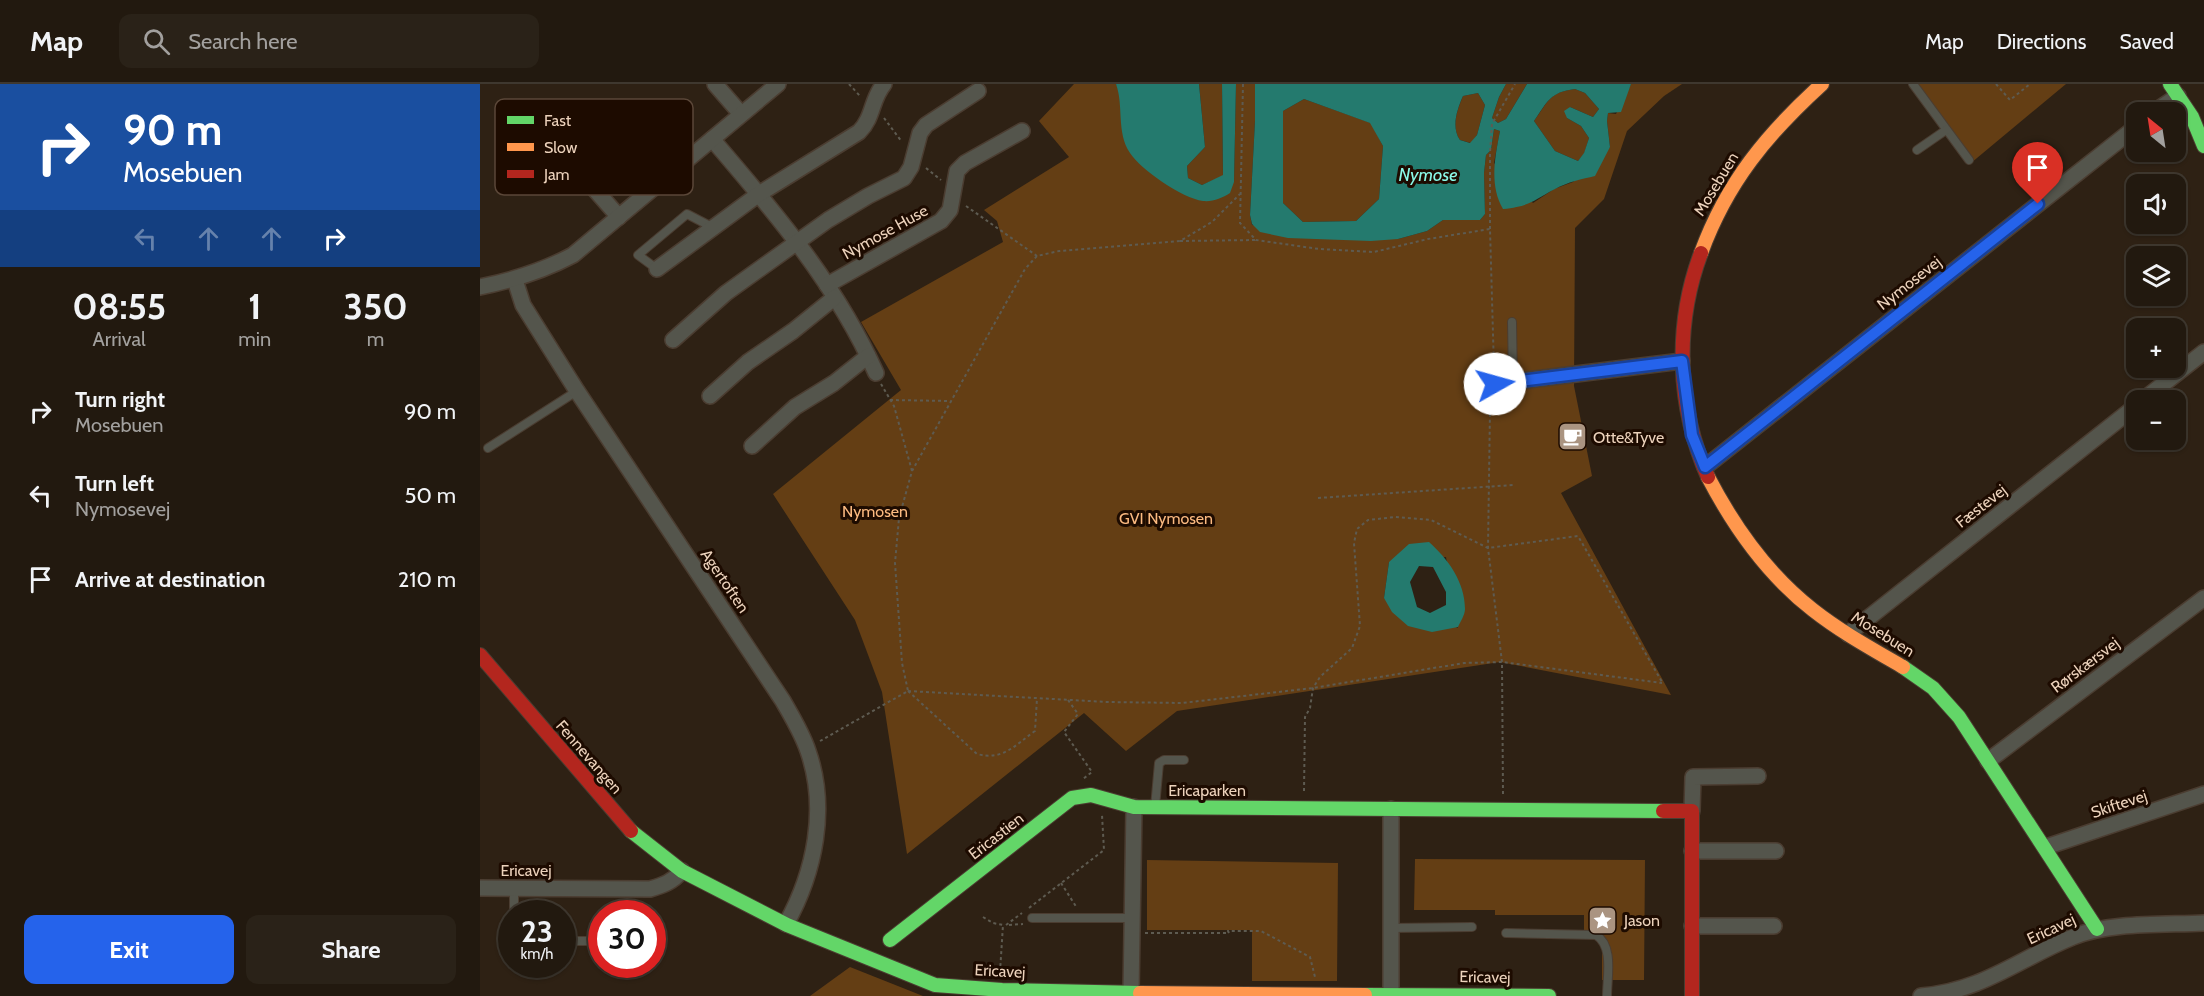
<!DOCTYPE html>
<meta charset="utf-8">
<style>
:root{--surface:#22190f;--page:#2a2218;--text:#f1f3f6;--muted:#a2a09e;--line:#3f382f;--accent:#2563eb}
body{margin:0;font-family:Cabin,sans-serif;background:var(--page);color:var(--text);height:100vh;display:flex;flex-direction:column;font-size:22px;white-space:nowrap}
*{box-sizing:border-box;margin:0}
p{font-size:20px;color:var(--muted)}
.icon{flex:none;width:33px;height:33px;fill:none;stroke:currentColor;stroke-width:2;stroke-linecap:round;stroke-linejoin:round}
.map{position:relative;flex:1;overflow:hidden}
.panel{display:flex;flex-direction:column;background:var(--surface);width:480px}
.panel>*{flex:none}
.guide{background:#1a4fa0;color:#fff;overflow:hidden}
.needle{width:39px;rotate:330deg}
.fabs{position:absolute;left:1646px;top:18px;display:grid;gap:12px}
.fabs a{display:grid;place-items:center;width:60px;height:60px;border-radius:12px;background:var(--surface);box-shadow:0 2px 4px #0004,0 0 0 2px var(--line);font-size:30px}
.speed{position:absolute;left:18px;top:816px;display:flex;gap:12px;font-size:30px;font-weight:700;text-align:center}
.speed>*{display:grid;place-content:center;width:78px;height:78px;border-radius:50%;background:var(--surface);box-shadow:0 2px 4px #0004,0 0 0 2px var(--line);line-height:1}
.speed small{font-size:15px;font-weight:400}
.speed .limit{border:9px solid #d22;background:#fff;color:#111}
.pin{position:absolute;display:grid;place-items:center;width:51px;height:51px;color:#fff;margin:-62px -26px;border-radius:50% 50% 50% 0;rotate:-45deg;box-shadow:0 0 6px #0007}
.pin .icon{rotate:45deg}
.me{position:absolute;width:66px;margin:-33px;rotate:83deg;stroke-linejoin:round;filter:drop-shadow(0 0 4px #0008)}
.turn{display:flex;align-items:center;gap:21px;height:126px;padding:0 24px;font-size:27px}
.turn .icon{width:78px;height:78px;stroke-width:2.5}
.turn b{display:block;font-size:42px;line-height:51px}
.lanes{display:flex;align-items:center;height:57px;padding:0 24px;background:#0003;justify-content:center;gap:30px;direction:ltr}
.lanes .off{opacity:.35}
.eta{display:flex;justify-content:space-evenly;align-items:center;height:102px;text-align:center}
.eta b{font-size:36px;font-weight:700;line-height:42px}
.primary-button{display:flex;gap:12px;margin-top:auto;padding:12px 24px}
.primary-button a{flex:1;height:69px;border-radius:12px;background:var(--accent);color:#fff;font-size:24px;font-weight:700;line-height:69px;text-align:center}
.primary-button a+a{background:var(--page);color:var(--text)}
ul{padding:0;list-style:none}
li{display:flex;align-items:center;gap:18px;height:84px;padding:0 24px}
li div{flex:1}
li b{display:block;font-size:22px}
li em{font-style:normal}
header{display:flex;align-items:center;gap:36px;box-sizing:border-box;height:84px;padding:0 30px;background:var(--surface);border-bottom:2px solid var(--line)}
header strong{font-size:28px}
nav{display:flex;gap:33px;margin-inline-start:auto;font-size:21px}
.search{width:420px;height:54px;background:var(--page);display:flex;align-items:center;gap:15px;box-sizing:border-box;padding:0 21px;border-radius:12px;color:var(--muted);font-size:22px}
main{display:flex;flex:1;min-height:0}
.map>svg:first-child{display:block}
</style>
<header>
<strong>Map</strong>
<div class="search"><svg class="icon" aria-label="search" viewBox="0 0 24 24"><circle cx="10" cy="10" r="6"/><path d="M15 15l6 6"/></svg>Search here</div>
<nav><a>Map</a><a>Directions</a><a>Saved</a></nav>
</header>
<main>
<section class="panel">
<div class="guide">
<div class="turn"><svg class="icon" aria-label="right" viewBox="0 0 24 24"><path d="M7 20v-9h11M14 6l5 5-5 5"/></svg><div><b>90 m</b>Mosebuen</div></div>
<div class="lanes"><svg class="icon off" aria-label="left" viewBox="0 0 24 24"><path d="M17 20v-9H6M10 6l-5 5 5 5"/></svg><svg class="icon off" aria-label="ahead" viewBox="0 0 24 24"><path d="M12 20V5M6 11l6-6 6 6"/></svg><svg class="icon off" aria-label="ahead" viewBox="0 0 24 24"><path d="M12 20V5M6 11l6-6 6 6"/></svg><svg class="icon" aria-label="right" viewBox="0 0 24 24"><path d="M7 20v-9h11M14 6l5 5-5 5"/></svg></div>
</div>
<div class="eta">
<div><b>08:55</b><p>Arrival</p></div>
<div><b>1</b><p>min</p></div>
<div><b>350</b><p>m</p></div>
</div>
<ul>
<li><svg class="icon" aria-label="right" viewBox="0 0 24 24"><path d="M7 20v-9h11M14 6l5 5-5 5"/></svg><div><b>Turn right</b><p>Mosebuen</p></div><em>90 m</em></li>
<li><svg class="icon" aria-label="left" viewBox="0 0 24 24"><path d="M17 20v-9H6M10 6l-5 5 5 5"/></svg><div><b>Turn left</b><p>Nymosevej</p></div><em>50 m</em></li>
<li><svg class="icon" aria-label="arrive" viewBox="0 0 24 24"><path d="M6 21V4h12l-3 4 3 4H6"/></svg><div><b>Arrive at destination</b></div><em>210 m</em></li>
</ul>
<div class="primary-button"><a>Exit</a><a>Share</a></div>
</section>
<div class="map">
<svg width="1724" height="912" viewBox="0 0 1724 912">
<rect width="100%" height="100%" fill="#2e2114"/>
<g fill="#643e14" fill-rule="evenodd">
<path d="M594 0H636L709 112 754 98 756 0H775V37L770 131 772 141 918 155 947 147 963 136H1000L1005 130 1004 89 1006 71 1011 66 1014 45 1020 47 1014 79 1053 119 1074 105 1093 98 1130 63 1127 37 1128 29 1136 30 1151 0H1202L1184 12 1147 47 1124 115 1095 144 1094 302 1112 392 1081 409 1191 611 1020 578 697 627 646 667 604 629 427 770 402 608 375 536 293 410 421 306 381 238 523 158 517 137 504 126 589 73 559 37ZM966 473 978 544 904 514 909 478Z"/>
<polygon points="719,0 742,0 743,92 722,101 708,94 707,82 725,63"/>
<polygon points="1026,0 1047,0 1026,35 1018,39 1012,34 1019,13"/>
<polygon points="1429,0 1586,0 1491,79"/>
<path d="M1095 5 1105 9 1119 25 1113 33 1090 23 1087 34 1101 42 1109 54 1104 70 1098 77 1075 67 1054 37C1068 18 1069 8 1095 5Z"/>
<path d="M998 9 1005 21 997 51 991 59 980 56C971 43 977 26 983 12Z"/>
<polygon points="824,15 891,39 903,62 899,115 876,137 823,138 803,119 803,27"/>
<polygon points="935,775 1165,776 1164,896 1122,896 1122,846 1104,846 1104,831 1015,831 1015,826 934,826"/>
<polygon points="667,776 858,779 857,897 772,897 772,846 667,846"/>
<polygon points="370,883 443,912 330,912"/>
</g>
<g fill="#247a6e" fill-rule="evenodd">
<path d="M636 0H719L725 63 707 82 708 94 722 101 743 91 742 0H756L754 98 750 109C742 114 733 118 723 117 702 114 661 86 650 69 636 48 644 22 636 0Z"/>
<path d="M775 0H1026L1019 13 1012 34 1018 39 1026 35 1047 0H1151L1141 28 1128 29 1127 37 1130 63 1115 92C1102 95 1088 98 1075 105 1052 117 1051 122 1023 125 1009 101 1015 73 1020 47L1014 45 1011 66 1006 71 1004 89 1005 130 1000 136H963L947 147 918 155 891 157 808 154 780 148 772 140 770 131 775 37ZM1095 5 1105 9 1119 25 1113 33 1090 23 1084 27 1087 34 1101 42 1109 54 1104 69 1098 77 1075 67 1054 37C1067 18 1070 8 1095 5ZM998 9 1005 21 997 51 990 59 980 56C971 43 977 26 983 12ZM824 15 890 39 903 62 899 115 876 137 823 138 803 119V27Z"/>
<path d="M949 458C968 475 985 498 985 525 985 531 980 538 978 543L952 548 928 542 912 528 904 514 909 478 929 460ZM939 482 953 483 966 508V521L950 529 937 523 930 498Z"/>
</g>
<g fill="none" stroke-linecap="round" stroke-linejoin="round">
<defs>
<g id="lane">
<polyline points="1433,0 1489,76"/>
<polyline points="1437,66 1466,46"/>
<polyline points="177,185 158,171 207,130 232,143"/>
<polyline points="1032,238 1033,298"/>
<polyline points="8,364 97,307"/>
<polyline points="675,723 679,679 684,676 704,676"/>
<polyline points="34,830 34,804"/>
<polyline points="552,834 653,834"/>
<polyline points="911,844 992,843"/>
<path d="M1026 849 1116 851C1134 862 1127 893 1127 912"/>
<polyline points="82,857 122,857"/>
</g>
<g id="street">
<polyline points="235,0 261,30"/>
<polyline points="1674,28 1698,12"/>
<polyline points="68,52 139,133"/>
<path d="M232 55C294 127 357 201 396 289"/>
<path d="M177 185 279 110 379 48C394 33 391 15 404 0"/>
<path d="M35 196 43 221 97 307 303 617C312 633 322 649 328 667 348 724 335 788 306 840"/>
<polyline points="347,201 461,137 470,126 477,87 485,79 542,47"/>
<path d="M0 203C34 196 63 187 93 171L298 0"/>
<polyline points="193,256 246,209 348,136 388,112 424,94 431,83 440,49 446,41 498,7"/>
<polyline points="1015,300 1202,277"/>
<polyline points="230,312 268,278 313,247 354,214"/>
<polyline points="1663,316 1724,268"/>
<polyline points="272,362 315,323 354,299 388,272"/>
<polyline points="1225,383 1656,43"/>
<polyline points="1368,550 1656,322"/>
<polyline points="1508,677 1724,514"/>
<polyline points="1212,727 1213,693 1278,692"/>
<polyline points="1566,763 1724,710"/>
<polyline points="1212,767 1296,767"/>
<path d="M0 804 170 805C184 801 192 798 202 787"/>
<polyline points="1212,842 1294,842"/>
<polyline points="651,909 654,723"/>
<polyline points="911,910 911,725"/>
<path d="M1441 912C1503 907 1538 875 1593 853 1629 838 1684 841 1724 839"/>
</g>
<g id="fast">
<polyline points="1690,0 1712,33 1724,62"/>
<polyline points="1423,583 1453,604 1479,633 1617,845"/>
<polyline points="151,747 202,787 307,841 455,901 522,906 660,909"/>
<polyline points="410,856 592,714 611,711 654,723 1183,727"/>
<polyline points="885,911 1069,912"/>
</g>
<g id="slow">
<path d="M1221 169C1247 98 1287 50 1342 0"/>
<path d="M1228 393C1254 443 1288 491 1333 526 1361 548 1392 565 1423 583"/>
<polyline points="660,909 885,911"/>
</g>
<g id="jam">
<path d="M1221 169C1194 241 1197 323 1228 393"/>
<polyline points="0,571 151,747"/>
<polyline points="1183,727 1212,727 1212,912"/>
</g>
</defs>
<use href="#lane" stroke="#4b3d31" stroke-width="10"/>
<use href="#street" stroke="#4b3d31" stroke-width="18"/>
<use href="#fast" stroke="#4b3d31" stroke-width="16"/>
<use href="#slow" stroke="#4b3d31" stroke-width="16"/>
<use href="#jam" stroke="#4b3d31" stroke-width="16"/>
<g stroke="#5e5b51" stroke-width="2" stroke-dasharray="3 3" stroke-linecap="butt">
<polyline points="369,0 380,12"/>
<polyline points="763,0 760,139 776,156 839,165 894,168 948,155 1010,145 1014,285"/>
<polyline points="1516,0 1530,16 1550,0"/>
<polyline points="404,34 422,58"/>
<polyline points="446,84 461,96"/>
<polyline points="486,122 557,172"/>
<polyline points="1010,145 1010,69 1012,40 1035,0"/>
<polyline points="700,157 776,156"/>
<polyline points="401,300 414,322 432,387"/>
<polyline points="1012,312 1010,325 1008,464 1022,578 1023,710"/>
<polyline points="410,316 470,317"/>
<polyline points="838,414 1033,401"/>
<polyline points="428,607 627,618 702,619 833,604 984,579 1022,578 1182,599"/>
<path d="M428 607 497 670C523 677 535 661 555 647L557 614"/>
<polyline points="588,616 598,630 584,648 612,688 603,695"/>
<polyline points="340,657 428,607 422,579 415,479 419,434 432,387 545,185 557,172 579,167 700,157 732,138 760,110"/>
<polyline points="824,707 825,633 830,624 833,604 840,593 872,564 880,542 874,459 877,445 888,436 915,433 951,436 1008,464 1098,452 1182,598"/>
<polyline points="581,799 597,824"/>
<polyline points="549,824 624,766 622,731"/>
<polyline points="503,833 513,839 523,841 520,888"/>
<polyline points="526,841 542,829"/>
<polyline points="529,841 543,840"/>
<polyline points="665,849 749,849 748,847 781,847 830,873 835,893"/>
</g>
<use href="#lane" stroke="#54554c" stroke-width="8"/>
<use href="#street" stroke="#54554c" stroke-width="15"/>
<use href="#fast" stroke="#63d668" stroke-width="14"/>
<use href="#slow" stroke="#ff974d" stroke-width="14"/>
<use href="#jam" stroke="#b3261e" stroke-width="14"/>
</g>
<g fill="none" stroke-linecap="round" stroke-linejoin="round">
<defs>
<polyline id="route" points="1015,300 1202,277 1212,351 1225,383 1558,120"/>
</defs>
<use href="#route" stroke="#184099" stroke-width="15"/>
<use href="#route" stroke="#2563eb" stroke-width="10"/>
</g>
<defs>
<symbol id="cafe-square" viewBox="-11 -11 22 22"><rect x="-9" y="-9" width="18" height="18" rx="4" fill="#aa9481" stroke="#1d0b00"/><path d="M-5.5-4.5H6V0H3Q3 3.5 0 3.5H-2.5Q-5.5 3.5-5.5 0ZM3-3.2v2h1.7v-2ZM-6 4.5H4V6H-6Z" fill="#fff"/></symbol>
<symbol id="sight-square" viewBox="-11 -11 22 22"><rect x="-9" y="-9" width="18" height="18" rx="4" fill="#aa9481" stroke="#1d0b00"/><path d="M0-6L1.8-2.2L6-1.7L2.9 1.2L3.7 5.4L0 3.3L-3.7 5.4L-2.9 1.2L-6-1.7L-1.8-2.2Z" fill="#fff"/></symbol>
</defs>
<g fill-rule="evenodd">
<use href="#cafe-square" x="1076" y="336" width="33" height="33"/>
<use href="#sight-square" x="1106" y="820" width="33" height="33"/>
</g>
<g text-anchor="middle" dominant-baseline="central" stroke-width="6" stroke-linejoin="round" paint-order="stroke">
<g font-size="16" fill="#ecd2bb" stroke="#1d0b00">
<text transform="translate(1236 100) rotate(-59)">Mosebuen</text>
<text transform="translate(405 148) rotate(-29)">Nymose Huse</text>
<text transform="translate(1429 199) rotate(-38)">Nymosevej</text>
<text transform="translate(1501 422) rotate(-38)">Fæstevej</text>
<text transform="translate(245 497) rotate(56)">Agertoften</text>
<text transform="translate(1403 550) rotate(32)">Mosebuen</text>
<text transform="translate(1605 581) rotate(-37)">Rørskærsvej</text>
<text transform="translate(109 673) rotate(49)">Fennevangen</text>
<text x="727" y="706">Ericaparken</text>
<text transform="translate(1639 720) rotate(-18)">Skiftevej</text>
<text transform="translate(516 752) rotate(-38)">Ericastien</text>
<text x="46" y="786">Ericavej</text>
<text transform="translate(1571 845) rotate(-25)">Ericavej</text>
<text transform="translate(520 887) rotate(3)">Ericavej</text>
<text transform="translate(1005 893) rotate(1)">Ericavej</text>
</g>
<g font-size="16" fill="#ecd2bb" stroke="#1d0b00" text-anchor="start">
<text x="1113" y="353">Otte&amp;Tyve</text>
<text x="1144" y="836">Jason</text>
</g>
<g font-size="16" fill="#fcba80" stroke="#1d0b00">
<text x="395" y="427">Nymosen</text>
<text x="686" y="434">GVI Nymosen</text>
</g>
<g font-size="18" font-style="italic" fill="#8afae8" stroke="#1d0b00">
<text x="948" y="91">Nymose</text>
</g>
</g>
<rect x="15" y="15" width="198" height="96" rx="9" fill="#1d0b00" stroke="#5b4738" stroke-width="1.5"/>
<rect x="27" y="32" width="27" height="8" fill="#63d668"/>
<rect x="27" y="59" width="27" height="8" fill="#ff974d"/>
<rect x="27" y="86" width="27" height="8" fill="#b3261e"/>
<g font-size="16" fill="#ecd2bb">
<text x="64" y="42">Fast</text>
<text x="64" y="69">Slow</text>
<text x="64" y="96">Jam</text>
</g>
</svg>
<div class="fabs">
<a><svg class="needle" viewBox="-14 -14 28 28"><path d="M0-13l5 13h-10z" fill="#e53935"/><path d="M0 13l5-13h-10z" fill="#a2a09e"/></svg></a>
<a><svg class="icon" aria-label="sound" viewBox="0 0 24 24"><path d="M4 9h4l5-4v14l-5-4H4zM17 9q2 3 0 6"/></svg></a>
<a><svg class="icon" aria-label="layers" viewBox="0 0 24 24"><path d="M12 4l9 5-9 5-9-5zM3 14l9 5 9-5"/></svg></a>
<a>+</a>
<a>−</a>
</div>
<div class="speed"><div>23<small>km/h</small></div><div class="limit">30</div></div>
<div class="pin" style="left:1558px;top:120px;background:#d93025"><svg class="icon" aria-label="arrive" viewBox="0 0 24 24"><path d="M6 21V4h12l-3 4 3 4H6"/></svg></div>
<svg class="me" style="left:1015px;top:300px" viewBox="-20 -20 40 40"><circle r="19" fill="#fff"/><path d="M0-13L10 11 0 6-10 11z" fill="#2563eb"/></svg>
</div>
</main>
